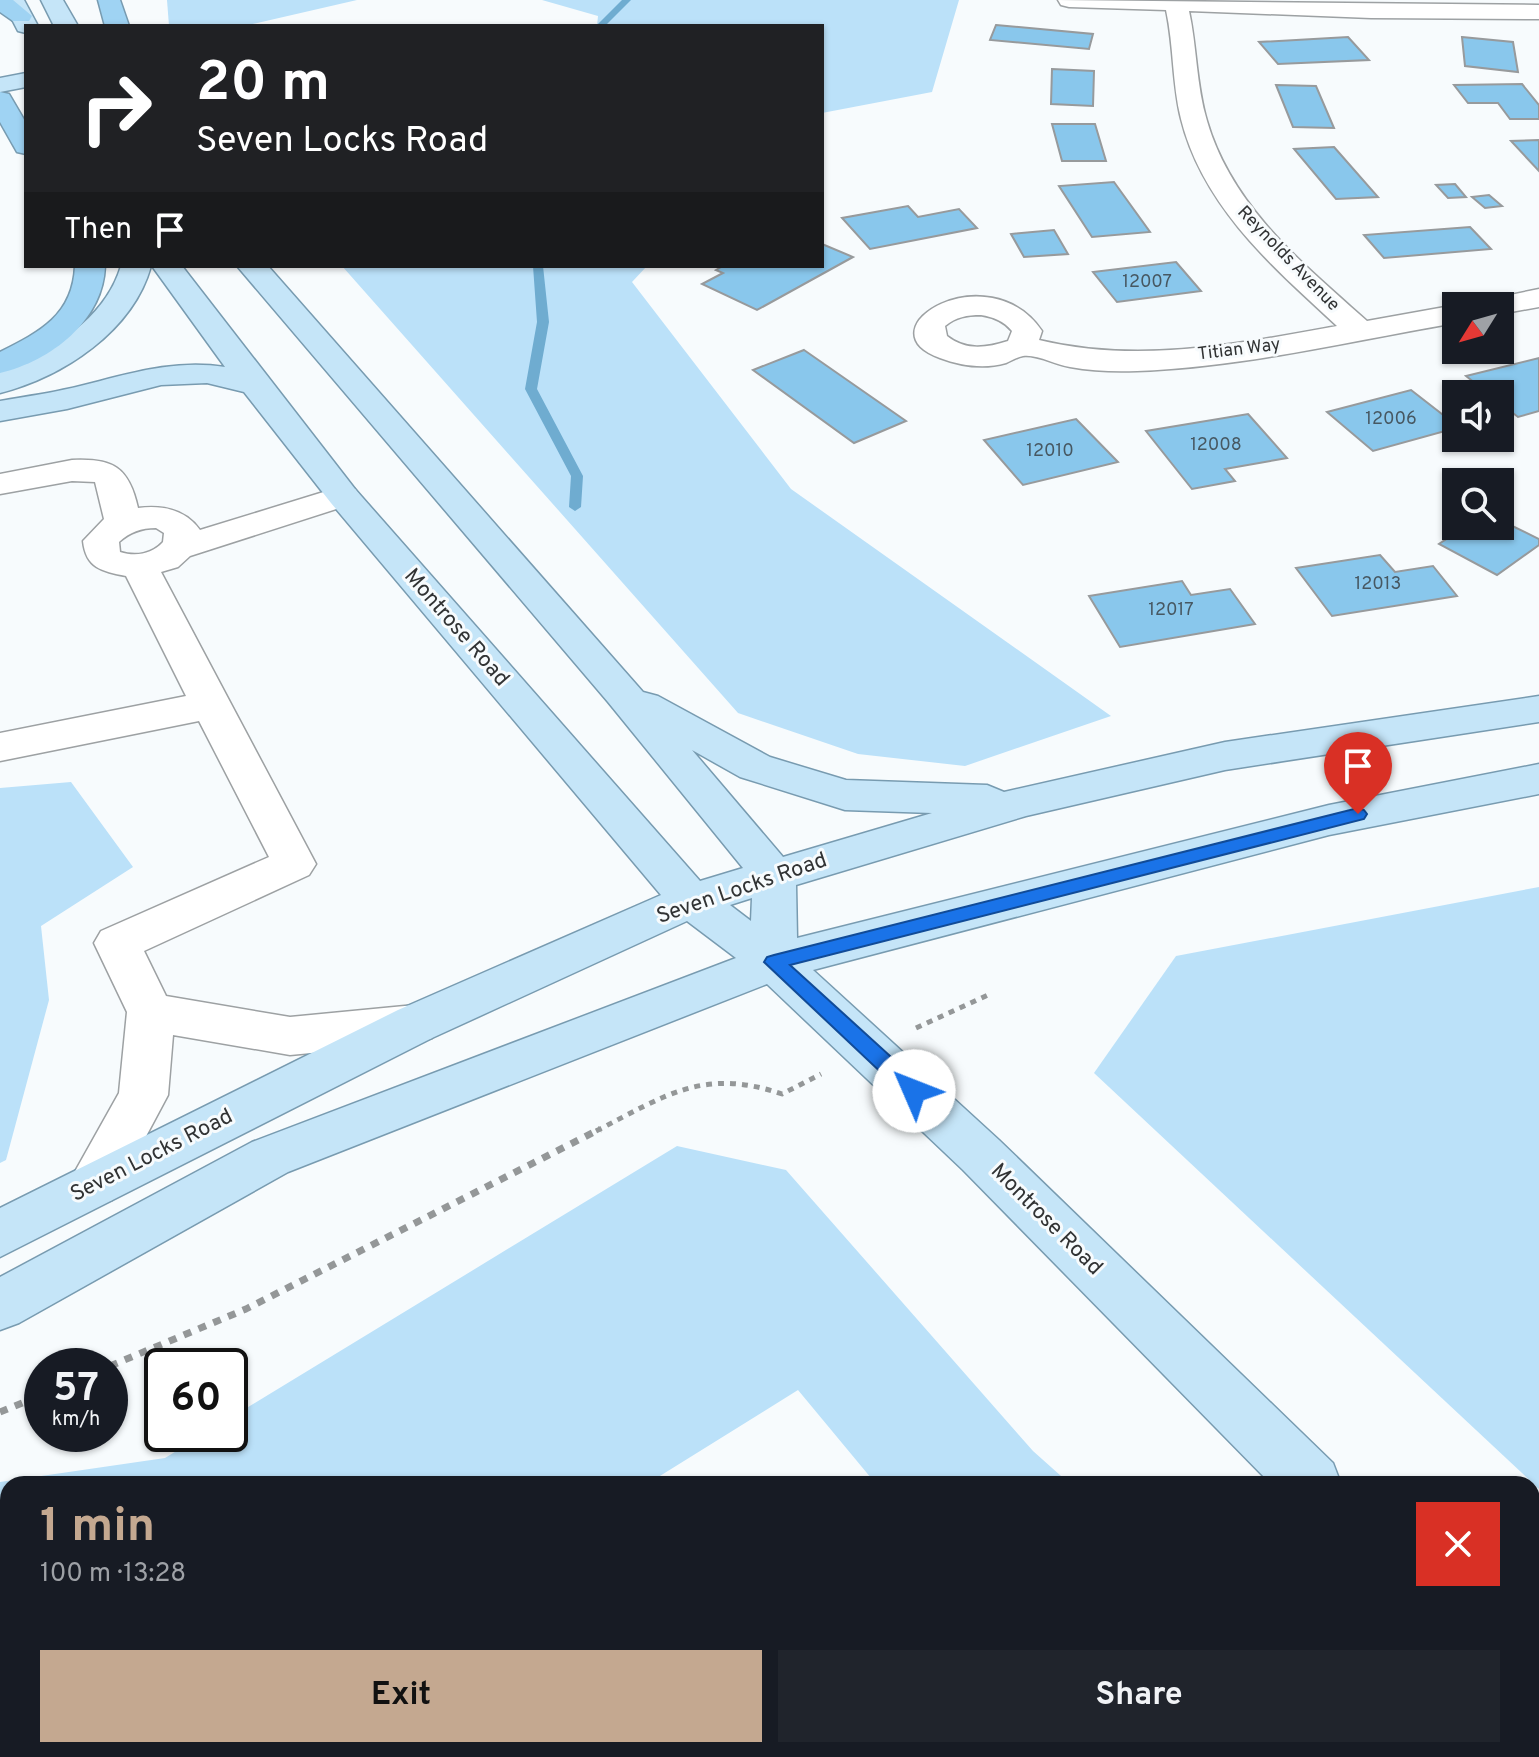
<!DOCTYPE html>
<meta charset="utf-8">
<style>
:root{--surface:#171b24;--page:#20242c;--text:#f1f3f6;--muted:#9ea1a6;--accent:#c4a890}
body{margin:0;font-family:Overpass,sans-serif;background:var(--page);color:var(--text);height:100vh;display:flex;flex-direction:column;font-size:30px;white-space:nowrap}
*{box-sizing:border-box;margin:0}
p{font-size:26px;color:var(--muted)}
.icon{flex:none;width:44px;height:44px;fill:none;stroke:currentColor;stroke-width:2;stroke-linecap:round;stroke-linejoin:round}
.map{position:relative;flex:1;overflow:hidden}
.details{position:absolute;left:0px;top:1476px;width:1540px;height:282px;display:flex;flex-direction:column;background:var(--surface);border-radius:24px 24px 0 0;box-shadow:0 2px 6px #0004}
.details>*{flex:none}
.top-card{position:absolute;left:24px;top:24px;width:800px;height:244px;border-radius:0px;box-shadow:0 2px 6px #0004;background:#202124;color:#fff;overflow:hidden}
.needle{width:52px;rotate:233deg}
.fabs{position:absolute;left:1442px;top:292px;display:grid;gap:16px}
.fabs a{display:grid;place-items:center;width:72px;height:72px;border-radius:0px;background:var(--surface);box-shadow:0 2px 6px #0004;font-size:40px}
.speed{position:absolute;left:24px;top:1348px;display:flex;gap:16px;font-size:40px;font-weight:700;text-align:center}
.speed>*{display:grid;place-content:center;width:104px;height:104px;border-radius:50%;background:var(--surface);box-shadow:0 2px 6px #0004;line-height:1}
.speed small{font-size:20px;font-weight:400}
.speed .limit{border:4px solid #111;border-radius:12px;background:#fff;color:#111}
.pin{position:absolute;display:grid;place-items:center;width:68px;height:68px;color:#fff;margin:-82px -34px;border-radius:50% 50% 50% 0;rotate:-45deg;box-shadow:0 0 8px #0007}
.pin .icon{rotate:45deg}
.me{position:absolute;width:88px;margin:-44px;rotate:314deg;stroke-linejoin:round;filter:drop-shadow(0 0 6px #0008)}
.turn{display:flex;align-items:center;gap:28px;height:168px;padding:0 40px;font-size:36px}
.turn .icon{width:104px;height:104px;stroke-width:2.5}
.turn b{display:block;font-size:56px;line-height:68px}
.then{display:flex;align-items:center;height:76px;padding:0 40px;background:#0003;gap:16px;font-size:30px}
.round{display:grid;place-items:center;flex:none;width:84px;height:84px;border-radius:0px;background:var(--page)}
.summary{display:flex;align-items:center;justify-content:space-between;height:136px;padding:0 40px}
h1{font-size:48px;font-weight:700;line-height:60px;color:var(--accent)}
.cta{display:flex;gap:16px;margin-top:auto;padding:16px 40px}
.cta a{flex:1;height:92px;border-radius:0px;background:var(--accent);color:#111;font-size:32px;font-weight:700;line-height:92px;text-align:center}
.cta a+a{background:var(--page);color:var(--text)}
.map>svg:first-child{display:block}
</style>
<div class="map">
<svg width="1539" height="1757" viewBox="0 0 1539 1757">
<rect width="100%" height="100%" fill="#f7fbfd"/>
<g fill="#bbe1f9">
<polygon points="167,0 357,0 244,26 169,26"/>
<polygon points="542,0 959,0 932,92 822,113 822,26 597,26 598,16"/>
<polygon points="342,266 647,266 632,282 791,489 1111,716 965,766 858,754 738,713"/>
<polygon points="71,782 133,867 41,926 49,1000 6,1160 0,1163 0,788"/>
<polygon points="1539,887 1539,1489 1094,1073 1176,956"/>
<polygon points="677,1146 786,1170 1033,1451 1070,1484 876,1484 798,1390 647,1484 8,1484 8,1750 405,1750 405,1757 0,1757 0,1482 165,1458 204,1434 230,1434 230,1418"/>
<polygon points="1096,1750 1366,1750 1373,1757 1102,1757"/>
</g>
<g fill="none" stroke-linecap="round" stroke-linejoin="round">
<g fill="#6facd0" fill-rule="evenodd">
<polygon points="622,0 631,0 605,26 596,26"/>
<polygon points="533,266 543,266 549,322 537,389 583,476 581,507 575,511 569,507 571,476 525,389 537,322"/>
</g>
</g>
<g fill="#89c7ec" stroke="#979a9c" stroke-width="2">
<polygon points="996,25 1093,34 1089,49 990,40"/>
<polygon points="1348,37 1369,60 1278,64 1259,42"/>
<polygon points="1462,37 1513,42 1518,72 1465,66"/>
<polygon points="1052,69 1094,71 1093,106 1051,104"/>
<polygon points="1522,84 1539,105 1539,119 1510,119 1498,103 1468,103 1454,85"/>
<polygon points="1276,85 1316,86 1334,128 1293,127"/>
<polygon points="1052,124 1095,124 1106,161 1062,161"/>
<polygon points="1539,140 1539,171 1511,141"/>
<polygon points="1334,147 1378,197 1336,199 1294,149"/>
<polygon points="1114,182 1150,232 1092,237 1059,186"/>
<polygon points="1455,184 1466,197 1448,198 1436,185"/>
<polygon points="1489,195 1502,206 1485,208 1472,197"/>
<polygon points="908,206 918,217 959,209 977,228 870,249 842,218"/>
<polygon points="1470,227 1491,249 1384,258 1364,235"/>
<polygon points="1054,230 1068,254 1024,257 1011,234"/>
<polygon points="822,244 853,257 757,310 702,284 723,273 716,270 723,266 822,266"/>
<polygon points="1176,262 1201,291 1117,302 1093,272"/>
<polygon points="804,350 906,421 854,443 753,370"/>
<polygon points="1539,358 1539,411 1518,417 1500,403 1500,394 1489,394 1466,376"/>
<polygon points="1411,390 1456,425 1456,428 1373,451 1327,412"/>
<polygon points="1248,414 1287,458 1225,469 1235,481 1192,489 1146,431"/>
<polygon points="1076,419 1118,462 1023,485 984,440"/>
<polygon points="1500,520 1539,539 1539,545 1497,575 1439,544 1466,526 1500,526"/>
<polygon points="1380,555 1395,572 1433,566 1457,596 1332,616 1296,568"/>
<polygon points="1182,581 1191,595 1230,589 1255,624 1120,647 1089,596"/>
<polygon points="471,1750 750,1750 742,1757 475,1757"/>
</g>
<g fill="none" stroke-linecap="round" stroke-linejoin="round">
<defs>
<g id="minor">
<path d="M1058 0 1539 5V19L1371 18 1189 11C1197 47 1196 85 1207 121 1232 207 1303 264 1367 321L1456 305 1460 306H1456V323C1350 341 1245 367 1137 371 1115 372 1092 371 1070 367 1056 365 1037 354 1023 356 1017 357 1011 361 1006 363 985 369 961 366 940 358 860 329 988 252 1042 331L1039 340C1138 364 1238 344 1337 326 1274 268 1203 207 1181 119 1172 84 1174 46 1166 10L1069 7 1061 5ZM981 315C993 317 1004 321 1012 331L1008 341C986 348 966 351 947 336L945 326C956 317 967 315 981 315Z"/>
<polygon points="1539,289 1539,307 1500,314 1500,306 1482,306 1486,300"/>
<path d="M72 460C113 458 129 467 138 508 162 505 185 509 200 530L343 486 355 489 360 496 355 503 190 556 178 567 161 572 316 864 309 875 144 951 166 996 290 1017 415 1005 432 1010 439 1024 432 1038 415 1043 290 1055 173 1035 168 1095 112 1200 94 1206 76 1200 68 1184 119 1093 127 1012 94 943 101 931 269 857 199 721 0 761V733L186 696 126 576C101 571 86 568 83 541L104 519 95 482 72 481 0 494V474ZM156 528 164 533 163 542C152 554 136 557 120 552L119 542C130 532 141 528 156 528Z"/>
</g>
<g id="major">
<polygon points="2,0 24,0 38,26 26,26 26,33 18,31"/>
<polygon points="41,0 63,0 78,26 54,26"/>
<polygon points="26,73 26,87 0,92 0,78"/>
<path d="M121 266H151C133 331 63 377 0 393V372C50 352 105 320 121 266Z"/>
<path d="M152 266H182L355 489 700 881 743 868 608 702 237 266H268L643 692 658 696 770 757 846 780 987 785 1004 792 1225 742 1539 696V722L1225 770 1026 816 796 885 797 938 1329 805 1539 764V794L1329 835 813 970 999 1140 1333 1463 1341 1484H1271L963 1170 767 984 288 1172 19 1323 0 1330V1277L252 1142 736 958 687 921 432 1038 0 1257V1208L398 1010 661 895 331 503 244 392 207 383 161 385 67 409 0 421V401C22 397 45 394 67 389 120 377 170 358 225 367ZM692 750 740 777 845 810 932 813 783 857ZM752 898 751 921 730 905Z"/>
<polygon points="1532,1640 1539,1643 1539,1710 1532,1707"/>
</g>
<g id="highway">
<polygon points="0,0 13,0 32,16 29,21 13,21 0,12"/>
<polygon points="98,0 120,0 129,26 105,26"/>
<polygon points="0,92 9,94 26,123 26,154 17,152 0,122"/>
<path d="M75 266H105C103 321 51 361 0 373V352C40 332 73 315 75 266Z"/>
</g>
</defs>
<use href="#minor" stroke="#9da1a3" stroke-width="3"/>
<use href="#major" stroke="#789bb0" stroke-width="3"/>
<use href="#highway" stroke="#789bb0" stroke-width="3"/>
<g stroke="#949798" stroke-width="5" stroke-dasharray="6 6" stroke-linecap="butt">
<polyline points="916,1028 990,994"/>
<path d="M596 1131C665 1096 703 1067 782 1094L821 1074"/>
</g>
<g stroke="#949798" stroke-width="7" stroke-dasharray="8 8" stroke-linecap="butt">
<polyline points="110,1366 246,1309 600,1129"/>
<polyline points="0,1412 42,1395"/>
</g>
<use href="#minor" fill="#fff" fill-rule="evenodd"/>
<use href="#major" fill="#c5e5f8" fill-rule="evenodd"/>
<use href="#highway" fill="#9fd3f3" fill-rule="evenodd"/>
</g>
<polygon fill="#1a73e8" stroke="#114b97" stroke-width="2" points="1358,808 1364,810 1367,814 1364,819 790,965 922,1085 925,1091 922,1097 914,1100 907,1097 764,962 767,957 774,955"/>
<g text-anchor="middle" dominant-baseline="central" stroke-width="6" stroke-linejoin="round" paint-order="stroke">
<g font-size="18" fill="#313334" stroke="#f7fbfd">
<text transform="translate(1288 259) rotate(46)">Reynolds Avenue</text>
<text transform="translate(1239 350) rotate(-7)">Titian Way</text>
</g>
<g font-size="18" fill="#475862">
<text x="1147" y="282">12007</text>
<text x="1391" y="419">12006</text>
<text x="1216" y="445">12008</text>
<text x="1050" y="451">12010</text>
<text x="1378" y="584">12013</text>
<text x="1171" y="610">12017</text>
</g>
<g font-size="22" fill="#313334" stroke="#f7fbfd">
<text transform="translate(456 628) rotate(49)">Montrose Road</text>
<text transform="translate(742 889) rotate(-19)">Seven Locks Road</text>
<text transform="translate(152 1156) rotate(-27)">Seven Locks Road</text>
<text transform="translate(1046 1220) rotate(45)">Montrose Road</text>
</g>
</g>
</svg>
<div class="fabs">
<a><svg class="needle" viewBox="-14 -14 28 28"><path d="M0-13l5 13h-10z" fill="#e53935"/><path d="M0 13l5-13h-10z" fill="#9ea1a6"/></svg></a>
<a><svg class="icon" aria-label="sound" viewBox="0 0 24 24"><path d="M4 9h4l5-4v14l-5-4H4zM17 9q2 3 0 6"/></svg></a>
<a><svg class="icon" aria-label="search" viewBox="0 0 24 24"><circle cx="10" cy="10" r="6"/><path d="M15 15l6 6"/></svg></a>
</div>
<div class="speed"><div>57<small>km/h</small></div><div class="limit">60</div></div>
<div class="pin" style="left:1358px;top:814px;background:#d93025"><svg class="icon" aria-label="arrive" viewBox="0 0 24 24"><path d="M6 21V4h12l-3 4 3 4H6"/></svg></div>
<svg class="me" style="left:914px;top:1091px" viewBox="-20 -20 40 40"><circle r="19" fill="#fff"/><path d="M0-13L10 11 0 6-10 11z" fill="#1a73e8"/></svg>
<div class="top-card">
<div class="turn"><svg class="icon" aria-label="right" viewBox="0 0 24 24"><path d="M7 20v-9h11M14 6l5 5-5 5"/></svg><div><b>20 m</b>Seven Locks Road</div></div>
<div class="then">Then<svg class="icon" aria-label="arrive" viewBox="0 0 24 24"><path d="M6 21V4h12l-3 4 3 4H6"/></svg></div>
</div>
<section class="details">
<div class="summary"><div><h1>1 min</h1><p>100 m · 13:28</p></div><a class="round" style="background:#d93025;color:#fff"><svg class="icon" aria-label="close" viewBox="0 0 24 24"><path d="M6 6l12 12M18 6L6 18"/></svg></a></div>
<div class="cta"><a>Exit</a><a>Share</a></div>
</section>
</div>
